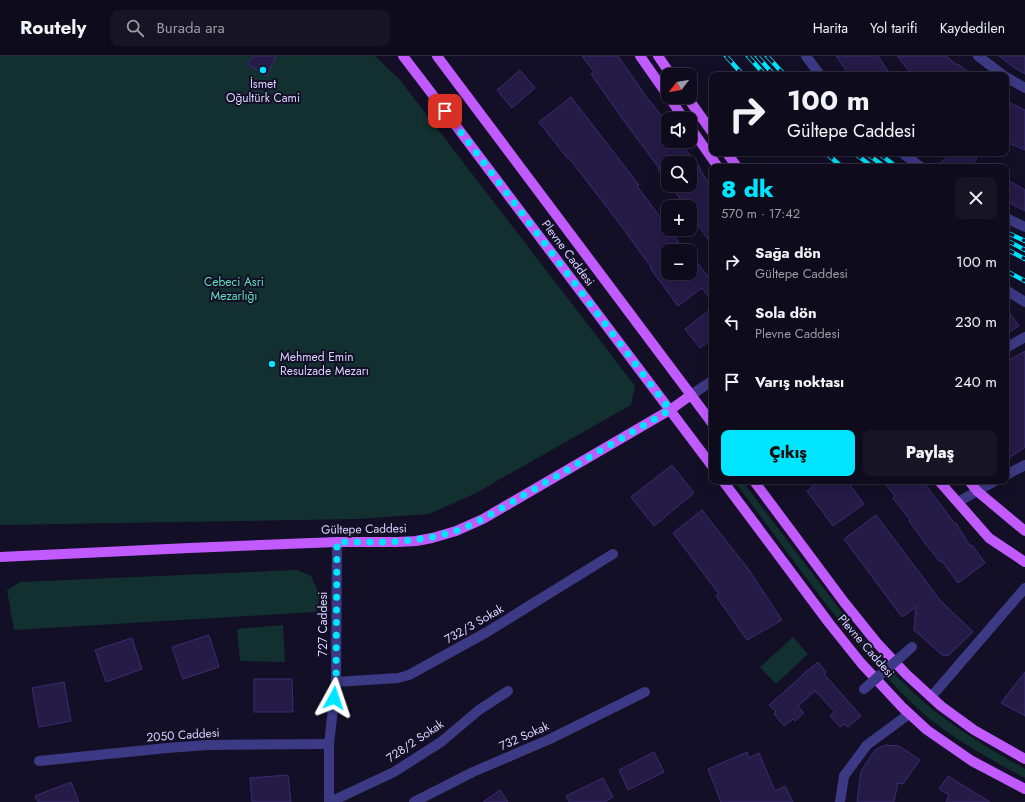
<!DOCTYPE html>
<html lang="tr">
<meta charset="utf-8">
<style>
:root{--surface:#0e0b1c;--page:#171425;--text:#f1f3f6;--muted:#9b9ba3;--line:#2e2b3b;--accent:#00e5ff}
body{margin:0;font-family:Jost,sans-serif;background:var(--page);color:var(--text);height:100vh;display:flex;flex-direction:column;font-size:15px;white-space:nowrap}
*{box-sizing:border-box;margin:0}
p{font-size:13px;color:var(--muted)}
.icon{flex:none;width:22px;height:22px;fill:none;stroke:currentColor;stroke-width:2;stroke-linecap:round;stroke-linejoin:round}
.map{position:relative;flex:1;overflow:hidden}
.panel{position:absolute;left:709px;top:108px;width:300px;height:320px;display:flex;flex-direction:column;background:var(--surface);border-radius:8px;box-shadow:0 4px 16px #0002,0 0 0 1px var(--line)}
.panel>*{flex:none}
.guide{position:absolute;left:709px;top:16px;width:300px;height:84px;border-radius:8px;box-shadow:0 4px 16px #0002,0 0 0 1px var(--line);background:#0e0b1c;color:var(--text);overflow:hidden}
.needle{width:26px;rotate:239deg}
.controls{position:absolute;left:661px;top:12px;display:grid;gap:8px}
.controls a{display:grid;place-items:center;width:36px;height:36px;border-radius:8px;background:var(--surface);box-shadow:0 4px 16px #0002,0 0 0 1px var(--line);font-size:20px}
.pin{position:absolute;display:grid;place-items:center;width:34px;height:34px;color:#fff;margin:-17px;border-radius:8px;box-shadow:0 2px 6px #0006}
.me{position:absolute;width:44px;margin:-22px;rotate:5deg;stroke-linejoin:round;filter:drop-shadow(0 0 3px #0008)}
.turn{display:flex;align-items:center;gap:14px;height:84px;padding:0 12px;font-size:18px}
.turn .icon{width:52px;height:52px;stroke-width:2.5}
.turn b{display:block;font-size:28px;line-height:34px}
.round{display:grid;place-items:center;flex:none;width:42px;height:42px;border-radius:8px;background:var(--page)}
.headline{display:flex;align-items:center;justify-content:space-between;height:68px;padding:0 12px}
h1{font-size:24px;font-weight:800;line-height:30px;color:var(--accent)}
.action{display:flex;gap:8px;margin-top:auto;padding:8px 12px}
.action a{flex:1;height:46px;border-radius:8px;background:var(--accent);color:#111;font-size:16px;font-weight:800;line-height:46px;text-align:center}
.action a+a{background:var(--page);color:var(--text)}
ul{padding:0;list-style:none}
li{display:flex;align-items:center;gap:12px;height:60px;padding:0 12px}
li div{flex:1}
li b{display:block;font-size:15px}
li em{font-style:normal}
header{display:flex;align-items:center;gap:24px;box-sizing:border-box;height:56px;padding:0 20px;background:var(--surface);border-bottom:1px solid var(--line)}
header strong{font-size:19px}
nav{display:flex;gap:22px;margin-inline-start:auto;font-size:14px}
.search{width:280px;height:36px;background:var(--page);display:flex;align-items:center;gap:10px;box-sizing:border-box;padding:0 14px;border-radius:8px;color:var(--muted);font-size:15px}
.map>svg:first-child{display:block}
</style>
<header>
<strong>Routely</strong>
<div class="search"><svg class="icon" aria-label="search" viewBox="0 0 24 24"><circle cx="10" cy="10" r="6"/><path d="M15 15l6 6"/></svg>Burada ara</div>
<nav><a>Harita</a><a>Yol tarifi</a><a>Kaydedilen</a></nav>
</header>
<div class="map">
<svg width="1025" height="746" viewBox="0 0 1025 746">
<rect width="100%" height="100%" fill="#130f26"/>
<g fill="#12302f">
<polygon points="0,0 375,0 400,24 635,330 631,349 474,438 429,458 357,463 0,469"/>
<path d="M734 425H742C767 457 791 490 816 522 849 566 884 611 926 648 957 674 990 693 1025 713V722C993 705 961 687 932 665 901 639 875 609 849 577 809 528 773 476 734 425Z"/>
<polygon points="297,514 311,520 320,539 316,556 14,574 7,534 20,526"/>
<polygon points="283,569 285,606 240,605 237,573"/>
<polygon points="793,581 808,598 776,628 760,611"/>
</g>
<g fill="#241b47" stroke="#3b2d73">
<polygon points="254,0 276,0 267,20 247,8"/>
<polygon points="582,0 618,0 650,46 650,45 664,63 663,63 668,70 668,85 679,85 701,113 700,114 712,132 712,189 690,157 690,151 686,151 670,129 690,129 690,107 668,107 668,127 658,113 659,112 624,65 591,18 594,16"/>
<polygon points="836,0 878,0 888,15 882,19 849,19"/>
<polygon points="897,0 946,0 957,9 958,8 972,19 912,19"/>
<polygon points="999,0 1025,0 1025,18 1013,11"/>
<polygon points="520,14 535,32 512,52 497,34"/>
<polygon points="571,41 639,129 637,130 668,172 668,173 669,173 685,195 668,195 668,217 690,217 690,197 712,226 712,245 702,232 678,250 650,212 651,211 616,163 569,102 568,103 539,66"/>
<polygon points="1006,45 1025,54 1025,94 1006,86"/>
<polygon points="951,97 971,97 977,102 970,111 936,111"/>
<polygon points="1006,123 1025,134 1025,155 1006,145"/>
<polygon points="712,252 712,283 700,292 685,273"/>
<polygon points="1006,252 1019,270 1006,278"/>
<polygon points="1025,295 1025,391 1006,404 1006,306"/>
<polygon points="672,409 694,437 654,470 631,441"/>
<polygon points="820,425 847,425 864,448 833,470 807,435"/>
<polygon points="883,425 923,425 955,468 956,467 970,490 972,489 985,507 958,527 942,505 940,506 922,483 909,465 910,464 893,442 895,440"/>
<polygon points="702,454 749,514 782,564 747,584 716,540 719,538 673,477"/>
<polygon points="876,459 940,544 973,576 948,600 942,599 914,574 916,551 902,561 844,483"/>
<polygon points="209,579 219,611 183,623 172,591"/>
<polygon points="132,582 142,613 106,626 95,594"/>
<polygon points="818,606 826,616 824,618 861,660 848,671 845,668 840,671 830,660 835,656 815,635 798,650 804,657 795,665 793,663 784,670 774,658 776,656 769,649 802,620 802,619"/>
<polygon points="1025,616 1025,660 1001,647"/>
<polygon points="254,623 292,623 293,656 254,656"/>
<polygon points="64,626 71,665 39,671 32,632"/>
<polygon points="885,689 899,690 920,704 903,728 898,727 894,746 857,746 861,715 875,694"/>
<polygon points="654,696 664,716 628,734 619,714"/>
<polygon points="747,696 749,702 759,697 775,735 785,730 793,746 721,746 708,713"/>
<polygon points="288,719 291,746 252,746 250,722"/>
<polygon points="948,720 990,746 946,746 949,739 939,733"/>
<polygon points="603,722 613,741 604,746 569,746 566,740"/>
<polygon points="71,726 79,746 38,746 35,740"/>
<polygon points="500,734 508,746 483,746"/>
</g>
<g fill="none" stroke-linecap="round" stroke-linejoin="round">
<g stroke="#3d3a85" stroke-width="10">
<polyline points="806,0 820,19"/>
<polyline points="978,0 1003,19"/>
<polyline points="1006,21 1025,32"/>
<polyline points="902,97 921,111"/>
<polyline points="1006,162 1025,171"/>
<polyline points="1006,234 1025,246"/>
<polyline points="1006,292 1025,281"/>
<polyline points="691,339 712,325"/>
<polyline points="1006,419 1025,409"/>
<polyline points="958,446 995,425"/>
<polyline points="336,626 398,622 409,619 487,576 613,498"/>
<polyline points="931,641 1025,532"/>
<polyline points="39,705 167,692 208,689 329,688"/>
<polyline points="329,746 329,688 336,626 337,486"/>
<polyline points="330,746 394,716 441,686 479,654 508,635"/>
<polyline points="414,746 473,716 550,683 645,636"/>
<polyline points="840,746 844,720 867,689 909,658"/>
</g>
<g stroke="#c25bff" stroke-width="10">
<polyline points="403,0 426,30 712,410"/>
<polyline points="437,0 712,367"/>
<polyline points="640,0 668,40"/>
<polyline points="658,0 671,19"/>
<polyline points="669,41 684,63"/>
<polyline points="687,41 712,76"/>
<polyline points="690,71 718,111"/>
<polyline points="727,97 737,111"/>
<polyline points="723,425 829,567 861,607 902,651 927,674 972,705 1025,733"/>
<polyline points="754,425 844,546 877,587 906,618 941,650 974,674 1025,703"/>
<polyline points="939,425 989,482 1025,506"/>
<polyline points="969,425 977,435 1025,475"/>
<polyline points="0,501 189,492 337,486 397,486 416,485 432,482 456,475 483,463 670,354 691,339"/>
</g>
<defs>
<g id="rail">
<polyline points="726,0 743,19"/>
<polyline points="748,0 765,19"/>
<polyline points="757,0 774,19"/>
<polyline points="767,0 779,13 785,19"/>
<polyline points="826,97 842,111"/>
<polyline points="854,97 873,111"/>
<polyline points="866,97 885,111"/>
<polyline points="878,97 897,111"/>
<polyline points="1006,176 1025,185"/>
<polyline points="1006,184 1025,194"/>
<polyline points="1006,193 1025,203"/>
<polyline points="1006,215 1025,225"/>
</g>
</defs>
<use href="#rail" stroke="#00e5ff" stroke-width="4.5"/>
<use href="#rail" stroke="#130f26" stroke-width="3" stroke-dasharray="9" stroke-linecap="butt"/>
<polyline stroke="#3d3a85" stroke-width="10" points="864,633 912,591"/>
</g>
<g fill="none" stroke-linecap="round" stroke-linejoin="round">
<path stroke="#00e5ff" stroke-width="7" stroke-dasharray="0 12.6" d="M334 642 336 626 337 486C377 486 416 488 455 475 465 472 474 467 483 463L670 354 445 55"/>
</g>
<g fill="#00e5ff" stroke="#130f26" stroke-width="1.5">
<circle cx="263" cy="14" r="4"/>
<circle cx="272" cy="308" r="4"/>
</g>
<g text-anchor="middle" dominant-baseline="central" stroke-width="4" stroke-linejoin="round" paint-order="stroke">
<g font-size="12" fill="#d9d4ff" stroke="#130f26">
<text x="263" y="28">İsmet<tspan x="263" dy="14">Oğultürk Cami</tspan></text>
<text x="280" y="301" text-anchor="start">Mehmed Emin<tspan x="280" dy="14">Resulzade Mezarı</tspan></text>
</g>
<g font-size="12" fill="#d9d4ff" stroke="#130f26">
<text transform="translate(568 197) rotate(53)">Plevne Caddesi</text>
<text transform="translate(364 473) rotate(-1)">Gültepe Caddesi</text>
<text transform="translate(323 568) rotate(-90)">727 Caddesi</text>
<text transform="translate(474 568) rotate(-30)">732/3 Sokak</text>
<text transform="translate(866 590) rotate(49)">Plevne Caddesi</text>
<text transform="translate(183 679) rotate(-4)">2050 Caddesi</text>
<text transform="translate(524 680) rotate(-24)">732 Sokak</text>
<text transform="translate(415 685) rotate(-34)">728/2 Sokak</text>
</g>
<g font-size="12" fill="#5fe0c0" stroke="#130f26">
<text x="234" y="226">Cebeci Asri<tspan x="234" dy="14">Mezarlığı</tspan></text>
</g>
</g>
</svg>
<div class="controls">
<a><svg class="needle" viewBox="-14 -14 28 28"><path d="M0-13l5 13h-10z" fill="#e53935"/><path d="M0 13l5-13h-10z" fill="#9b9ba3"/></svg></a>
<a><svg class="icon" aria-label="sound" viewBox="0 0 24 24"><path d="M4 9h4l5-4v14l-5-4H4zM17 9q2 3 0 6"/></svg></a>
<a><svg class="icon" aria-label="search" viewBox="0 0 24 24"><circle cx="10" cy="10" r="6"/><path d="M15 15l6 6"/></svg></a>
<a>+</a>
<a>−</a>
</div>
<div class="pin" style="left:445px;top:55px;background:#d93025"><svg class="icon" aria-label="arrive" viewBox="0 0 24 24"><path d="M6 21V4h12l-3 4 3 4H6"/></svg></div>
<svg class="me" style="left:334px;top:642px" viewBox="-20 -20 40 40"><path d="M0-17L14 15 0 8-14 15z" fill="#00e5ff" stroke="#fff" stroke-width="4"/></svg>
<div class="guide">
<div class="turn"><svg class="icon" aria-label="right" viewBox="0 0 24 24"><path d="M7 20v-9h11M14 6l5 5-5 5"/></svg><div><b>100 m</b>Gültepe Caddesi</div></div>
</div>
<section class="panel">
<div class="headline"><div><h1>8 dk</h1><p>570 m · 17:42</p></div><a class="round"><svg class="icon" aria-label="close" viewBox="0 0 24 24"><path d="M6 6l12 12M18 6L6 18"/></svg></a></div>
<ul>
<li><svg class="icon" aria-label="right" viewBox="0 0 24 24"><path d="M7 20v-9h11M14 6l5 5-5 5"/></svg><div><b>Sağa dön</b><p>Gültepe Caddesi</p></div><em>100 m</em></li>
<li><svg class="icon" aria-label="left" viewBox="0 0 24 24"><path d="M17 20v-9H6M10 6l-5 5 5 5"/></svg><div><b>Sola dön</b><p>Plevne Caddesi</p></div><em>230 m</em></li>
<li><svg class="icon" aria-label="arrive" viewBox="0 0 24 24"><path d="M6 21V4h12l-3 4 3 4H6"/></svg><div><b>Varış noktası</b></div><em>240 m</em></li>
</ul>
<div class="action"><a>Çıkış</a><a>Paylaş</a></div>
</section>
</div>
